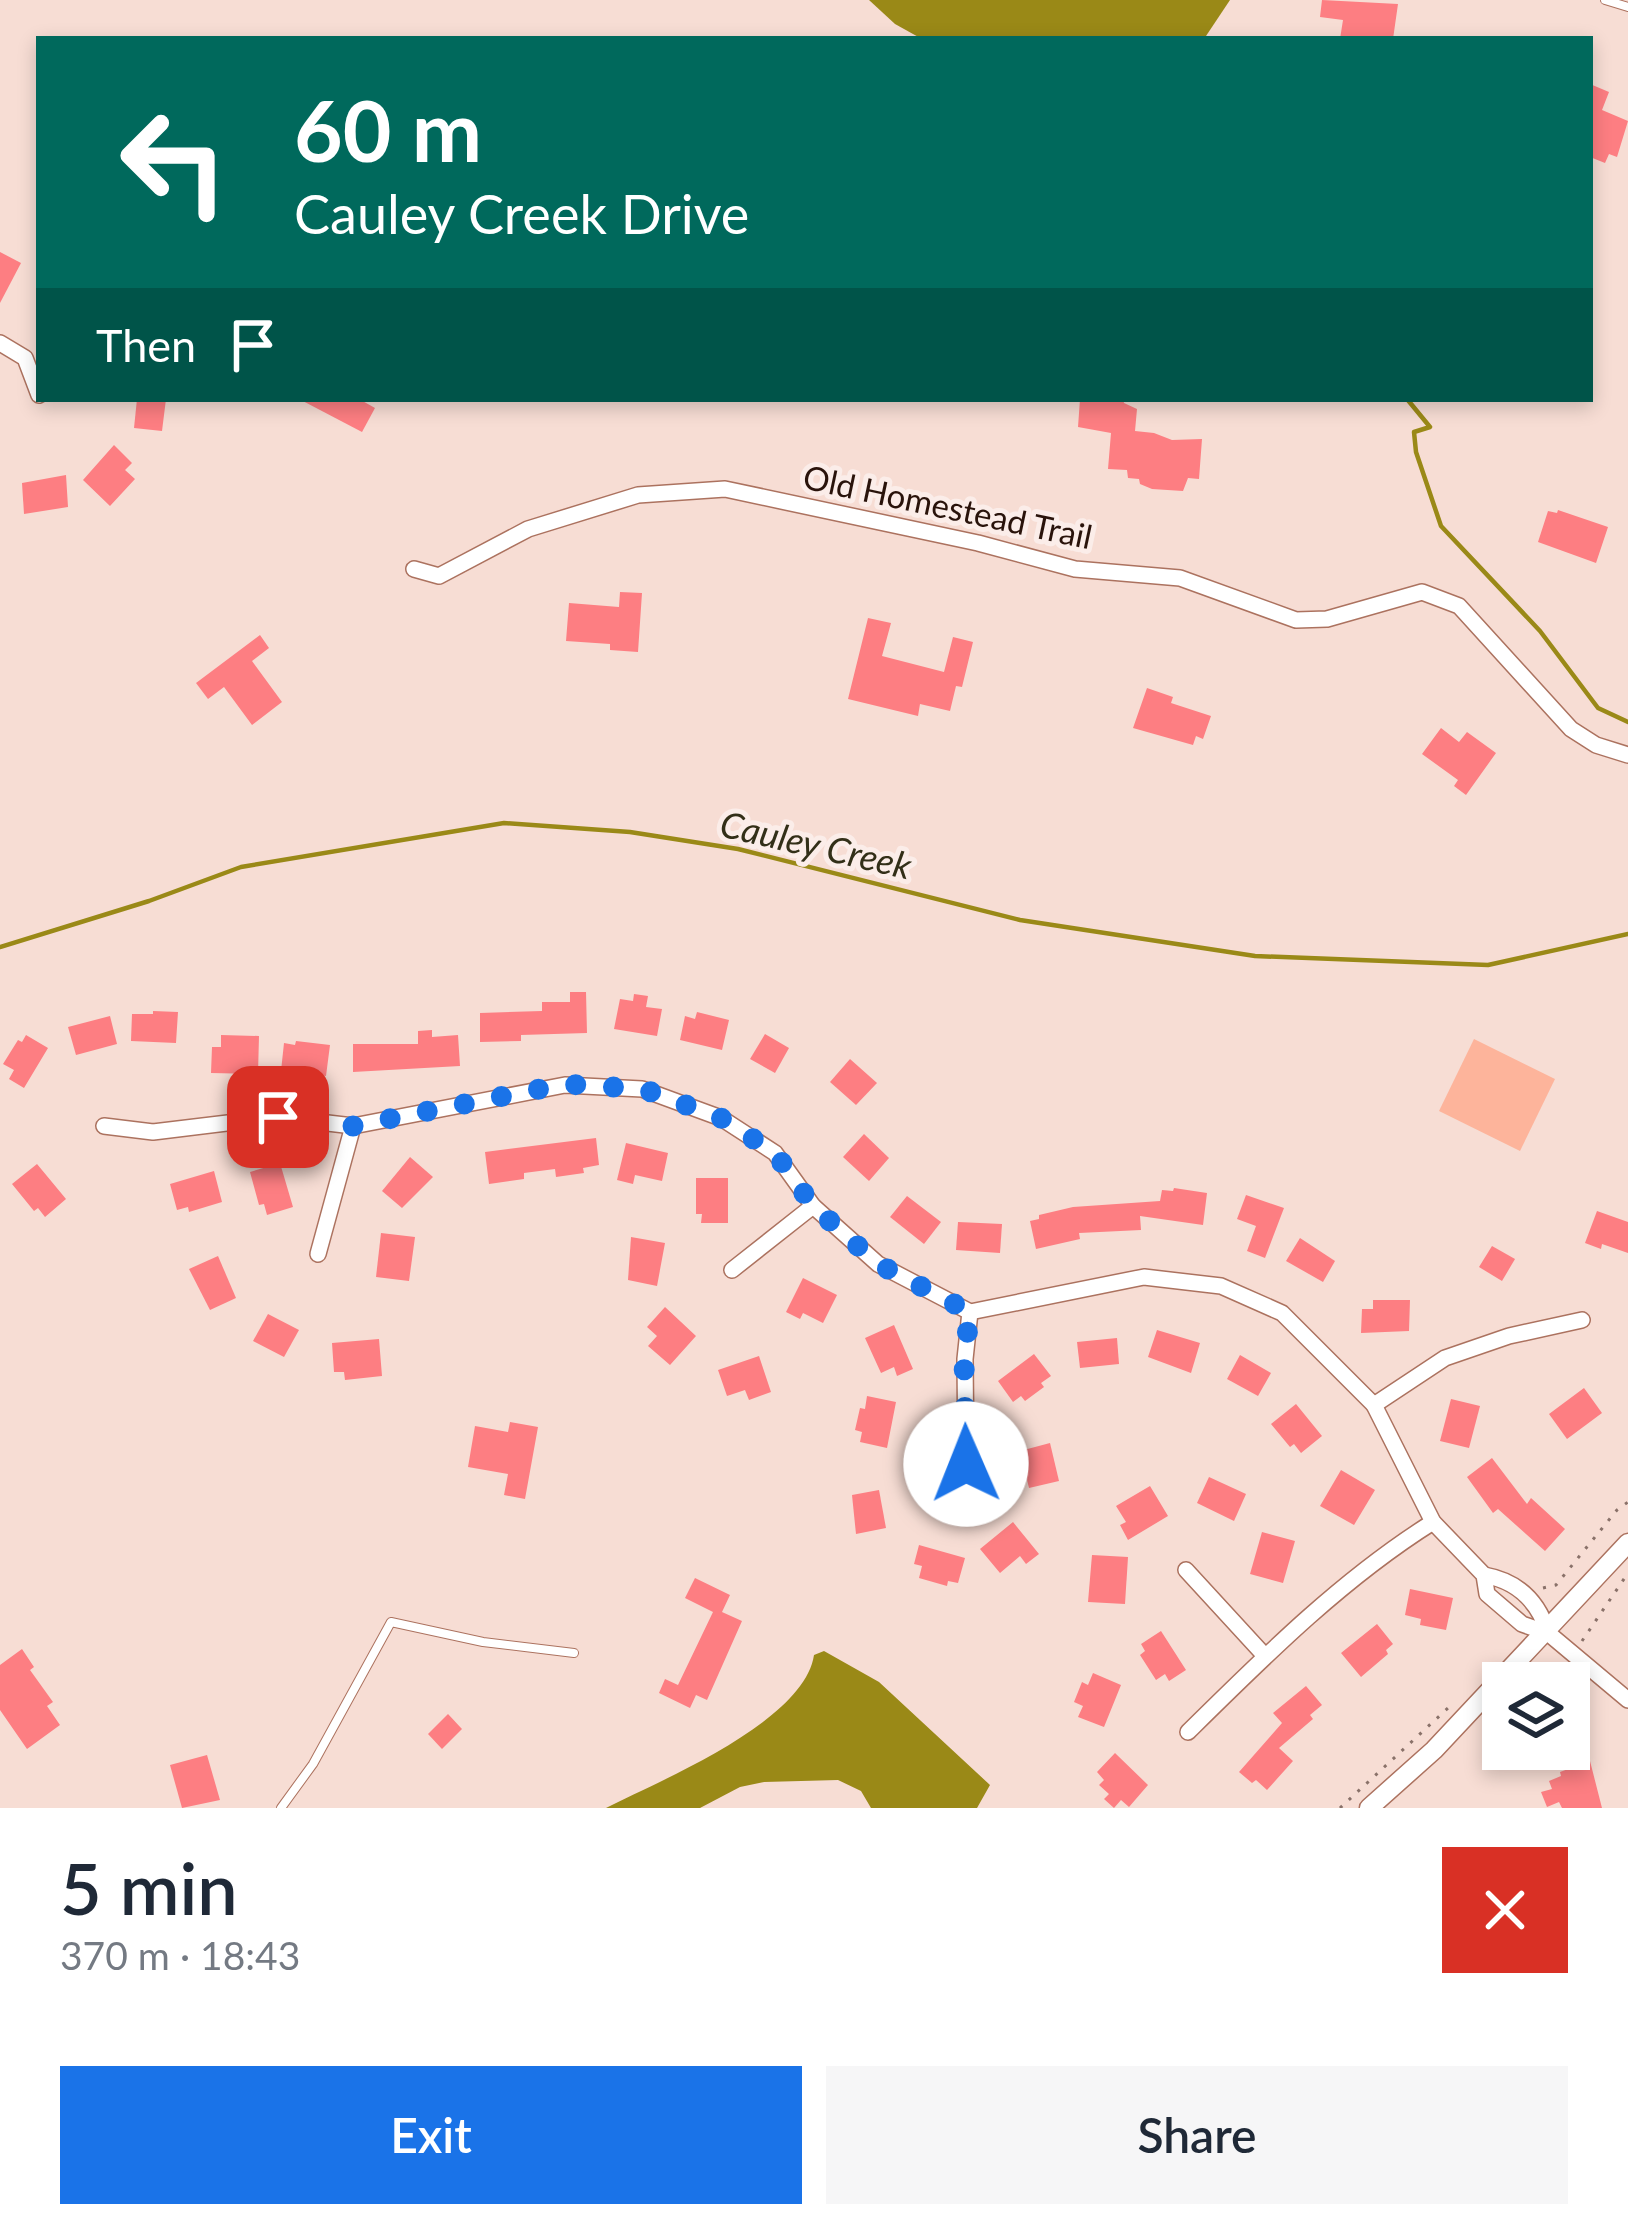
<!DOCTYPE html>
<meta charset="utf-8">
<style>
:root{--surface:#fff;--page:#f6f6f7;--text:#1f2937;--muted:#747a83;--accent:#1a73e8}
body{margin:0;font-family:Lato,sans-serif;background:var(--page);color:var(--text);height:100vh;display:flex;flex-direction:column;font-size:45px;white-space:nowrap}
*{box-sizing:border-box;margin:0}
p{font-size:39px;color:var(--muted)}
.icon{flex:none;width:66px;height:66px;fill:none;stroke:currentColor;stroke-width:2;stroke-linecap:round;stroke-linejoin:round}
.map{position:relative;height:1808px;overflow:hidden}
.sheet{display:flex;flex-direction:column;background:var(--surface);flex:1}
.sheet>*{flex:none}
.top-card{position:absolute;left:36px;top:36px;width:1557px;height:366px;border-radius:0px;box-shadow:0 6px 18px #0003;background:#00695c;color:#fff;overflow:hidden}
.tools{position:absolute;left:1482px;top:1662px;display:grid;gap:24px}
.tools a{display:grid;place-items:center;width:108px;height:108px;border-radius:0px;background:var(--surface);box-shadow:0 6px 18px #0003;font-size:60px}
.pin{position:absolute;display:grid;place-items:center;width:102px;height:102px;color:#fff;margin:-51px;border-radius:24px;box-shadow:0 6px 18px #0006}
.me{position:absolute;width:132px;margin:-66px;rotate:359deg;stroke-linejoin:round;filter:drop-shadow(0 0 9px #0008)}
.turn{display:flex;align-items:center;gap:42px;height:252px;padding:0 60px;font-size:54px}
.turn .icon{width:156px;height:156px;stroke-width:2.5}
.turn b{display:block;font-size:84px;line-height:102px}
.then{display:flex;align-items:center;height:114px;padding:0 60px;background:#0003;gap:24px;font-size:45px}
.round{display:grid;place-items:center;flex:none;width:126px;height:126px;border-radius:0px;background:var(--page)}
.headline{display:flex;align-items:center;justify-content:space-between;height:204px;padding:0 60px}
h1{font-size:72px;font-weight:600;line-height:90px}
.cta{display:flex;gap:24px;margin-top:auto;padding:24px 60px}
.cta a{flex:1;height:138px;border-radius:0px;background:var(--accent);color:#fff;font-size:48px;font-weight:600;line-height:138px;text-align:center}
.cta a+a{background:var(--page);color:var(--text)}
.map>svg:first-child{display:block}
</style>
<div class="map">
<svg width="1628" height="1808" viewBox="0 0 1628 1808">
<rect width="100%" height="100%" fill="#f7ddd4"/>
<polygon fill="#fdb49b" points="1474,1039 1555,1079 1520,1151 1439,1111"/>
<g fill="#9a8917">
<polygon points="869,0 1230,0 1204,39 922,39 895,24"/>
<path d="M824 1651 879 1682 990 1785 977 1808H871L861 1791 838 1780 764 1782 740 1787 700 1808H606C661 1780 804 1722 814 1655Z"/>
</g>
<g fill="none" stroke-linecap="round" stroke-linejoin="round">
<g stroke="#9a8917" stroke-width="4.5">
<polyline points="1407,399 1430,427 1414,432 1416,452 1441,526 1540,631 1598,708 1628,722"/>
<polyline points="0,947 149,901 241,867 504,823 630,832 738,849 1020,920 1255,956 1488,965 1628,934"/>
</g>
</g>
<g fill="#fd7e82">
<polygon points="1322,0 1398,4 1393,39 1340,39 1343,20 1320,17"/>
<polygon points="1590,84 1609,92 1602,110 1628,121 1617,157 1609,154 1605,163 1590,157"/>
<polygon points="0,252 21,263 0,303"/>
<polygon points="137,399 166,399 162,431 134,428"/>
<polygon points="299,399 359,399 375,408 362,432"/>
<polygon points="1080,399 1123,399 1124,403 1137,409 1135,431 1154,433 1172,440 1202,439 1199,479 1188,478 1183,491 1152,489 1140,484 1139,479 1128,478 1127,470 1108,469 1111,433 1078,427"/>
<polygon points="114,445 132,463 125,470 135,479 110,506 83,480"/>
<polygon points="66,475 68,507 24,514 22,483"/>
<polygon points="1558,510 1608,527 1596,563 1538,542 1548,511 1557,513"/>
<polygon points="620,592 642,593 638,652 610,650 610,644 566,641 569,603 619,607"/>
<polygon points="868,618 891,623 882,656 944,672 953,637 973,642 962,687 956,686 950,711 920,704 918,716 848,699"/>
<polygon points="260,635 269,648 252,661 282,702 252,725 224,687 208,699 196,683"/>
<polygon points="1147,688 1173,697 1171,703 1211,716 1203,739 1196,736 1193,745 1133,728"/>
<polygon points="1441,728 1459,742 1467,732 1496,753 1466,795 1454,786 1458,780 1422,754"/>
<polygon points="570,992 586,992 587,1033 521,1035 521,1041 480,1042 480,1013 542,1011 542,1002 570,1002"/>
<polygon points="634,994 648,996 646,1007 662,1009 657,1036 614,1029 620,999 633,1001"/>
<polygon points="153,1011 178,1012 176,1043 131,1041 132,1014 153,1014"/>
<polygon points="697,1012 729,1020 722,1050 680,1040 685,1016 695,1019"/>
<polygon points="110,1016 117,1044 76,1055 68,1027"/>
<polygon points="432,1030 432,1037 458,1035 460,1066 353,1072 353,1044 418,1044 418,1031"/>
<polygon points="765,1034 789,1048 775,1073 750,1059"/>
<polygon points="26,1035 48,1048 24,1088 9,1079 14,1070 3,1064 18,1040 22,1042"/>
<polygon points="221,1035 259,1036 258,1074 211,1073 212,1047 221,1047"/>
<polygon points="296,1041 330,1045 326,1076 281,1071 284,1043 295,1045"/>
<polygon points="850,1059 877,1083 856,1105 830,1082"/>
<polygon points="864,1134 889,1158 869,1181 843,1157"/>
<polygon points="596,1138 599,1165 583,1168 584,1173 556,1177 555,1169 524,1173 524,1179 489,1184 485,1152"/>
<polygon points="626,1143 668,1153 662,1181 635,1175 633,1184 617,1180"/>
<polygon points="410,1157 433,1177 402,1208 382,1191"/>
<polygon points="280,1163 293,1207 267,1215 264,1204 259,1205 250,1172"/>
<polygon points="37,1164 66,1199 45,1217 38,1208 34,1211 12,1184"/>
<polygon points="214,1171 222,1202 189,1212 188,1207 177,1210 170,1184"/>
<polygon points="696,1178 728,1178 728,1223 701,1223 702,1214 696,1214"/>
<polygon points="1174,1188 1207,1193 1203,1225 1140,1216 1141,1230 1079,1233 1080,1239 1036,1249 1030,1221 1039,1219 1039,1215 1073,1207 1160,1201 1162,1190 1173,1191"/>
<polygon points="1246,1195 1284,1208 1265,1258 1247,1251 1256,1226 1237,1219"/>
<polygon points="907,1196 941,1222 924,1244 890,1217"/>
<polygon points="1597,1211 1628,1222 1628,1253 1602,1244 1601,1249 1585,1243"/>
<polygon points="958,1222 1002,1224 1000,1253 956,1250"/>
<polygon points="381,1233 415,1237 409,1281 376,1277"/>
<polygon points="631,1237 665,1243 657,1286 628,1280"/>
<polygon points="1300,1238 1335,1261 1323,1282 1286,1261"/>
<polygon points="1492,1246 1515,1259 1502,1281 1479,1267"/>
<polygon points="218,1256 236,1298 210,1310 189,1269"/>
<polygon points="803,1278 837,1295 823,1323 803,1313 800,1319 786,1312"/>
<polygon points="1373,1300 1410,1300 1409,1331 1361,1333 1362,1309 1373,1309"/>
<polygon points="665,1307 696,1336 670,1365 648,1346 657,1336 647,1327"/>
<polygon points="268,1314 299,1330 284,1357 253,1341"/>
<polygon points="894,1325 913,1369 897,1376 894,1367 881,1373 865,1338"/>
<polygon points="1157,1330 1200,1343 1191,1373 1148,1357"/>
<polygon points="1117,1338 1119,1364 1080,1368 1077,1342"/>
<polygon points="379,1339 382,1376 345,1380 344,1372 334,1372 332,1343"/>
<polygon points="1034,1354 1051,1376 1041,1383 1044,1387 1025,1401 1021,1396 1013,1402 998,1381"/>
<polygon points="1240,1355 1271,1373 1258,1396 1227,1379"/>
<polygon points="759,1356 771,1392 749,1400 745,1390 727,1396 718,1370"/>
<polygon points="1584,1388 1602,1413 1567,1439 1549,1414"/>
<polygon points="867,1396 896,1402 887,1448 860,1442 862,1432 855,1430 860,1408 865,1409"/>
<polygon points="1451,1399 1480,1406 1469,1448 1440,1441"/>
<polygon points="1296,1404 1322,1436 1301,1453 1294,1444 1290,1447 1271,1424"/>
<polygon points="510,1422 538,1427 525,1499 504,1495 508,1474 468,1467 475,1426 508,1432"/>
<polygon points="1050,1443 1059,1481 1029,1488 1020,1451"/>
<polygon points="1492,1458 1527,1504 1531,1498 1565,1529 1545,1551 1498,1509 1493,1513 1467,1477"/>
<polygon points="1341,1470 1375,1490 1354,1525 1320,1506"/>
<polygon points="1209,1477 1246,1494 1234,1521 1197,1503"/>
<polygon points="1150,1486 1168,1516 1128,1540 1120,1525 1126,1522 1116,1506"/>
<polygon points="879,1490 886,1528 856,1534 852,1495"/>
<polygon points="1013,1522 1039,1554 1026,1564 1020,1556 1000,1573 980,1549"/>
<polygon points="1262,1532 1295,1541 1283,1583 1250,1574"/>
<polygon points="919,1545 965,1558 958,1583 948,1581 947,1586 919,1578 922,1566 914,1564"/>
<polygon points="1092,1555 1128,1557 1125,1604 1088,1602"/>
<polygon points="695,1578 730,1595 722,1612 742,1621 707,1700 696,1695 690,1708 659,1693 665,1679 678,1685 713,1612 685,1598"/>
<polygon points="1410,1589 1453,1598 1446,1630 1420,1625 1421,1619 1405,1615"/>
<polygon points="1377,1624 1393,1644 1386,1650 1388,1654 1361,1677 1341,1653"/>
<polygon points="1161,1631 1186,1670 1169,1681 1165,1674 1156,1680 1140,1655 1145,1651 1141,1644"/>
<polygon points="22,1649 34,1667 30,1670 53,1702 47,1706 60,1725 27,1749 0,1710 0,1665"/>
<polygon points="1093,1673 1121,1685 1104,1727 1078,1717 1083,1706 1074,1702 1082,1682 1088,1685"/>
<polygon points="1306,1686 1322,1705 1310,1715 1313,1719 1279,1748 1293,1761 1267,1790 1256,1780 1252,1783 1239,1772 1282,1723 1273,1713"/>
<polygon points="448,1714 462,1729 442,1749 428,1734"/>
<polygon points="1115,1753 1148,1785 1129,1807 1121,1800 1114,1808 1104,1799 1109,1794 1099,1785 1104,1780 1097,1772"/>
<polygon points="207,1755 220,1800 182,1808 170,1765"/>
<polygon points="1590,1761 1602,1808 1562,1808 1559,1802 1547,1807 1541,1792 1552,1789 1549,1781 1561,1776 1560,1772"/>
</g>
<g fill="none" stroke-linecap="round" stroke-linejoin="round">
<defs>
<g id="service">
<polyline points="1605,0 1628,7"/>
<polyline points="281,1808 313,1764 391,1622 483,1642 574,1653"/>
</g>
<g id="minor">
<polyline points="0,343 25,358 39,395"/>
<polyline points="414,569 439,576 528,529 638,495 725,489 978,543 1075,569 1180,578 1296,620 1327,619 1422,592 1459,606 1571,729 1596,745 1628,755"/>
<polyline points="104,1126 153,1132 277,1117 353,1126 565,1085 642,1089 721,1118 775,1153 813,1206 878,1264 970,1312 1144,1277 1221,1286 1282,1313 1374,1405 1433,1522 1484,1575 1487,1594 1522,1624 1548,1633 1628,1700"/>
<polyline points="318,1254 353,1126"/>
<polyline points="732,1270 813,1206"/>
<polyline points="1374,1405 1445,1358 1509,1336 1582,1320"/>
<polyline points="966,1464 965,1359 970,1312"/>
<polyline points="1186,1570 1265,1656"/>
<path d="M1484 1575C1517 1581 1538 1600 1548 1633"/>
<path d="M1188 1732C1264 1657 1342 1579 1433 1522"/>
</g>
<polyline id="tertiary" points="1369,1808 1434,1750 1628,1543"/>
</defs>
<use href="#service" stroke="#ac725f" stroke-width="10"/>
<use href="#minor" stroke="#ac725f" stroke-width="18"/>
<use href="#tertiary" stroke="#ac725f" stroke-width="21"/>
<g stroke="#897169" stroke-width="3" stroke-dasharray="3 9" stroke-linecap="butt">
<polyline points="1543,1588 1556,1585 1617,1510 1628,1502"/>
<polyline points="1582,1641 1628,1573"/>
<polyline points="1340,1808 1448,1708"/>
</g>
<use href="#service" stroke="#fff" stroke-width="8"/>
<use href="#minor" stroke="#fff" stroke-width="15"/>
<use href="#tertiary" stroke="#fff" stroke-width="18"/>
</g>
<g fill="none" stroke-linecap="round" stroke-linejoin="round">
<polyline stroke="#1a73e8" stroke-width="21" stroke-dasharray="0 37.8" points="278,1117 353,1126 565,1084 643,1089 721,1118 775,1153 813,1206 878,1264 970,1312 964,1359 966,1464"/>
</g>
<g text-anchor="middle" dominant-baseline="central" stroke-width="10" stroke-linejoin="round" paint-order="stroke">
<g font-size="33" fill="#29130b" stroke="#fbede9">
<text transform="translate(948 506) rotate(12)">Old Homestead Trail</text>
</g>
<g font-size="36" font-style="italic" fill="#322f18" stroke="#fbede9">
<text transform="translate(816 844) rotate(13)">Cauley Creek</text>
</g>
</g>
</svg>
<div class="tools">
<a><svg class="icon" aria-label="layers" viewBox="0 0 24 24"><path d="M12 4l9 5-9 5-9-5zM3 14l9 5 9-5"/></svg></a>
</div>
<div class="pin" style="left:278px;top:1117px;background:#d93025"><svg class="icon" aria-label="arrive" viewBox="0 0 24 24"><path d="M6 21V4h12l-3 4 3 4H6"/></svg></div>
<svg class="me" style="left:966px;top:1464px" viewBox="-20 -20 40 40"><circle r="19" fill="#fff"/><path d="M0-13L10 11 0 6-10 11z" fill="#1a73e8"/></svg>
<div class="top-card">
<div class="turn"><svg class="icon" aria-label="left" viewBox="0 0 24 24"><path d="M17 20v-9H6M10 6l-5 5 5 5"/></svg><div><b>60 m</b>Cauley Creek Drive</div></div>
<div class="then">Then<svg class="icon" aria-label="arrive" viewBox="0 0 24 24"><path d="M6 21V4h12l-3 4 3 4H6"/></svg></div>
</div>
</div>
<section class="sheet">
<div class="headline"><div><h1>5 min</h1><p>370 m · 18:43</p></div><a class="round" style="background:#d93025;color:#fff"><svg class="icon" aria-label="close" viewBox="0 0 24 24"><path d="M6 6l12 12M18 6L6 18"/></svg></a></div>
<div class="cta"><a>Exit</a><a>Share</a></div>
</section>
